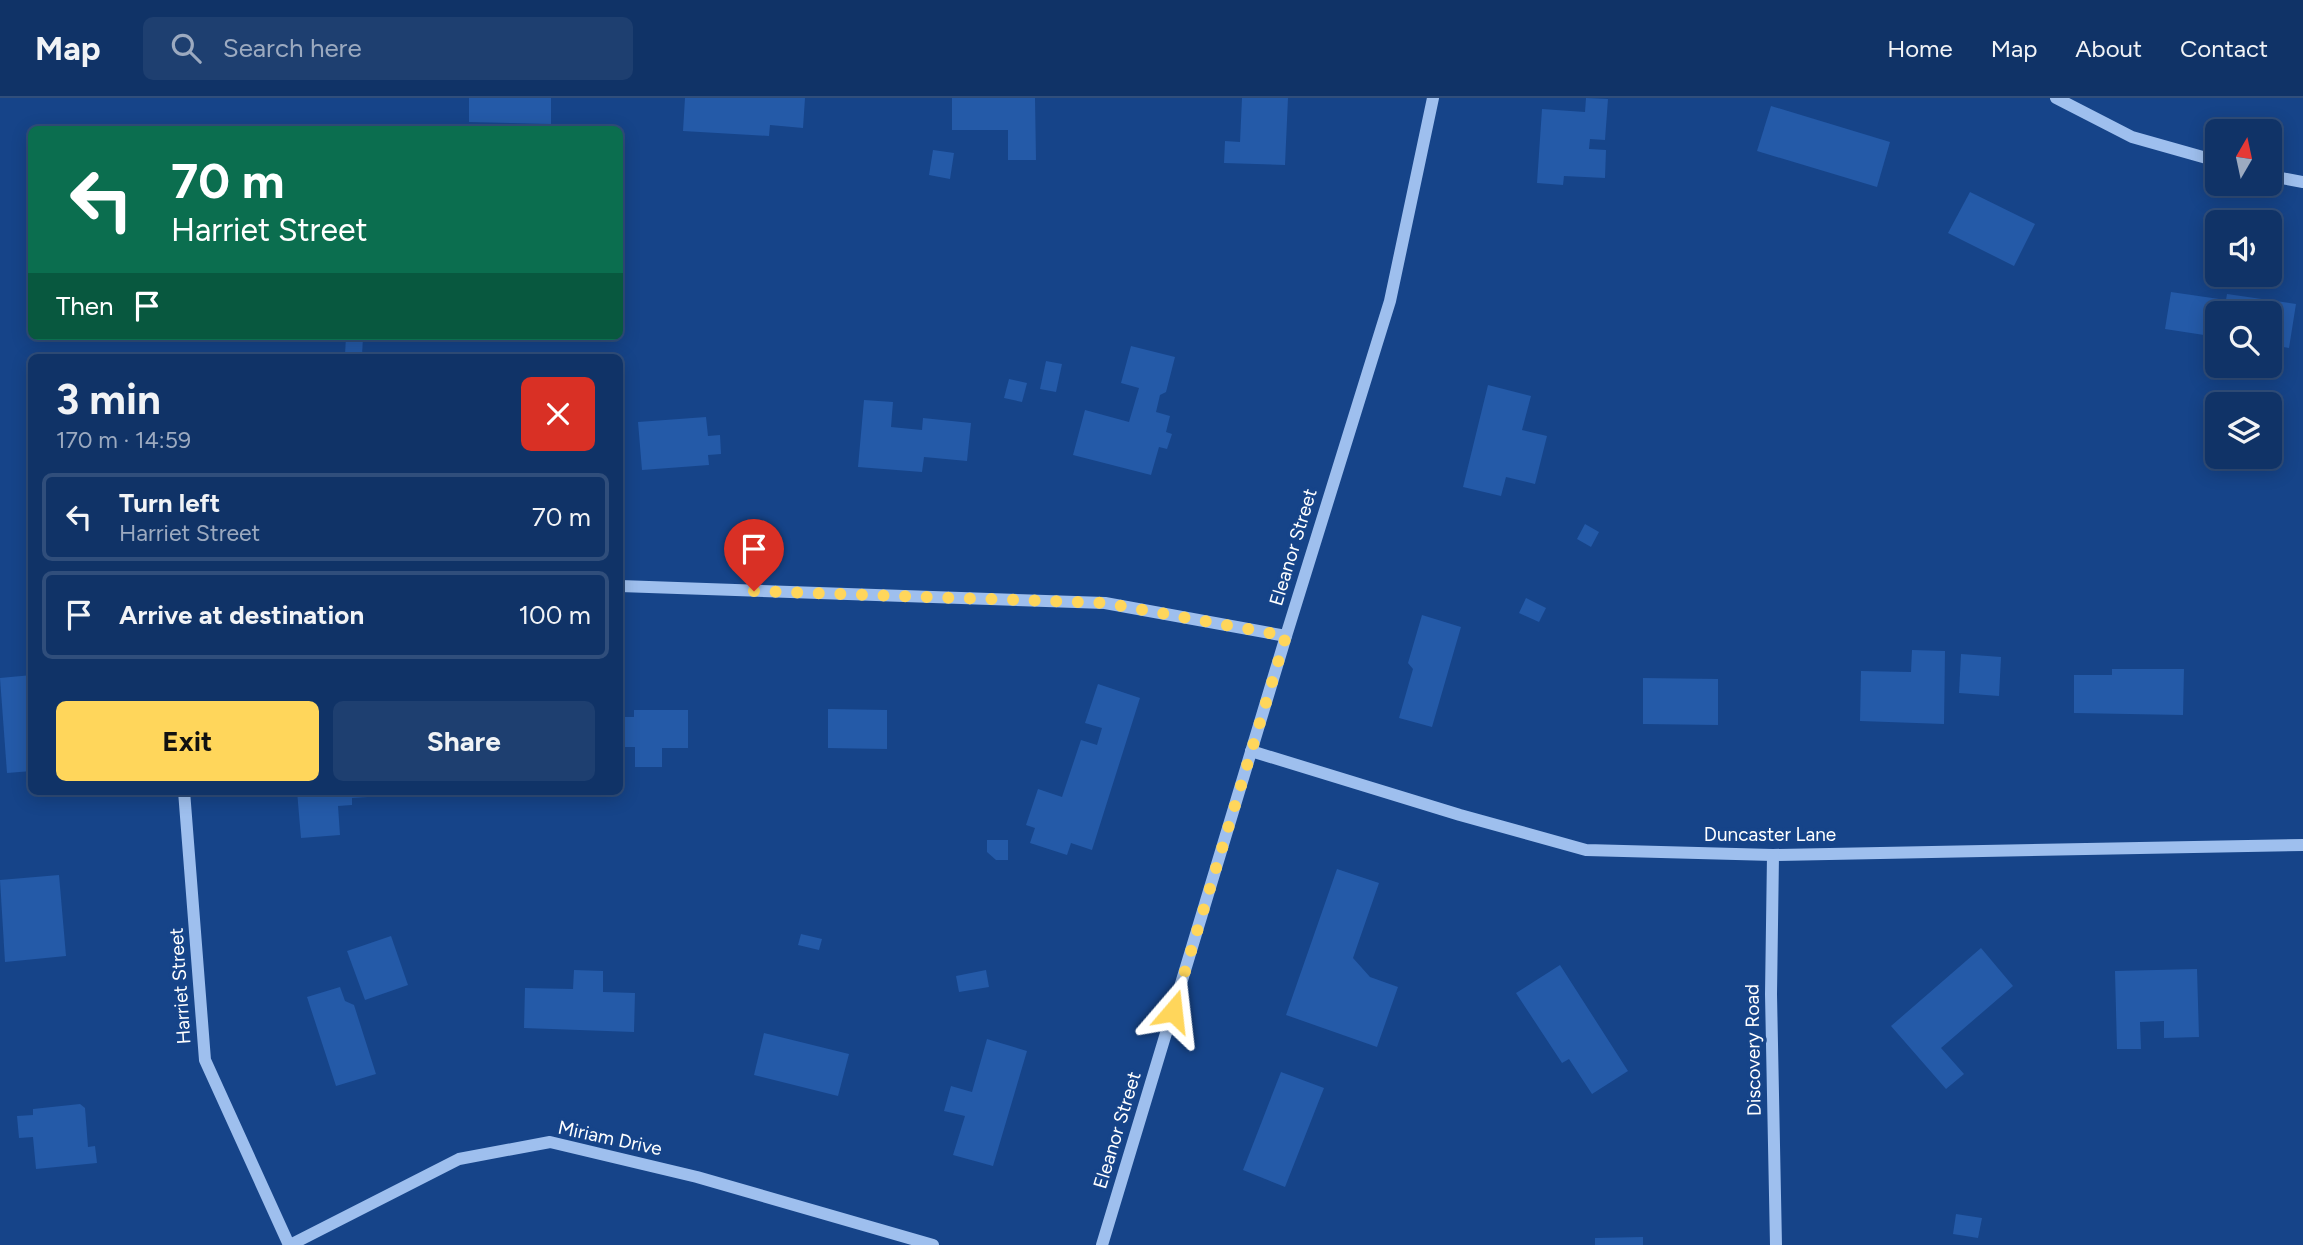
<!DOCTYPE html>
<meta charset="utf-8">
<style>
:root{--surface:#103367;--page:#1e3f70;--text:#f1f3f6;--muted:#9caac0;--line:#304e7b;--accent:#ffd65b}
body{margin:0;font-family:Figtree,sans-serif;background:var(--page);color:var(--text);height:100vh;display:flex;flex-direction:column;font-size:26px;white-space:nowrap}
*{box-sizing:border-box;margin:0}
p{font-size:23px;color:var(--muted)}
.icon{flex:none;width:38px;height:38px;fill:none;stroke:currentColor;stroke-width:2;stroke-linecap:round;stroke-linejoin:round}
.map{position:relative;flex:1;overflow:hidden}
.drawer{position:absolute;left:28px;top:256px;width:595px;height:441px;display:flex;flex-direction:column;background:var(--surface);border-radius:10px;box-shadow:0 4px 18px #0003,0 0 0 2px var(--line)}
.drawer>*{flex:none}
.banner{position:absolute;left:28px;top:28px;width:595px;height:214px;border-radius:10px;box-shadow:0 4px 18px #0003,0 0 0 2px var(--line);background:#0b6e4f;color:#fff;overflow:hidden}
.needle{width:46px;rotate:9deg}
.controls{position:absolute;left:2205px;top:21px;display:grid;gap:14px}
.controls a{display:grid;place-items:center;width:77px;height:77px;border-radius:10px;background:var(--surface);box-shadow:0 4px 18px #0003,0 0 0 2px var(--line);font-size:35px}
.pin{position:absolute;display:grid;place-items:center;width:60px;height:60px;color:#fff;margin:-72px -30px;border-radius:50% 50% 50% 0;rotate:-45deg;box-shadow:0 0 7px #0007}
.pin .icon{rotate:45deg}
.me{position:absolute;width:77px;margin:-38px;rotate:17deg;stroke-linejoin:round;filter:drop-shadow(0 0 5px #0008)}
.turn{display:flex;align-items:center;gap:24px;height:147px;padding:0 28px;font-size:32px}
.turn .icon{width:91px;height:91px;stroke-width:2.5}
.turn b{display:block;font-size:49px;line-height:60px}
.then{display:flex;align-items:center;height:66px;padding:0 28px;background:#0003;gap:14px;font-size:26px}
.round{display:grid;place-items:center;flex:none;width:74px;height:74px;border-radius:10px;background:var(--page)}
.overview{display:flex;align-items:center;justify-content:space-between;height:119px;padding:0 28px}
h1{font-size:42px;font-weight:700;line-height:52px}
.action{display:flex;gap:14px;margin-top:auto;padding:14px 28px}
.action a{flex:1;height:80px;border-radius:10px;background:var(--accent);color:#111;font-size:28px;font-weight:700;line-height:80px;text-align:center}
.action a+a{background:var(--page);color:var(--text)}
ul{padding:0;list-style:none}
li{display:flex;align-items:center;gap:21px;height:88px;margin:0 14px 10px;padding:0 14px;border:4px solid var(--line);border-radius:10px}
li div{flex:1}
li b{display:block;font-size:26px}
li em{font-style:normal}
header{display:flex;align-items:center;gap:42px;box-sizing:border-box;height:98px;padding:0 35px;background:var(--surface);border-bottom:2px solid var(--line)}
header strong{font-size:33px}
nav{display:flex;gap:38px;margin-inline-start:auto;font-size:24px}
.search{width:490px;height:63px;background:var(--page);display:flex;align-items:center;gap:18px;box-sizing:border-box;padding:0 24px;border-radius:10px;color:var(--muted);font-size:26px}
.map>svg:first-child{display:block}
</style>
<header>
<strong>Map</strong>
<div class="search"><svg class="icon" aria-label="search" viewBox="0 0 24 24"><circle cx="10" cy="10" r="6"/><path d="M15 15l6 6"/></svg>Search here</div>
<nav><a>Home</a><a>Map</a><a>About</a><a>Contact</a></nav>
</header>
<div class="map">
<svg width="2303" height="1147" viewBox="0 0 2303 1147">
<rect width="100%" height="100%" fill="#164489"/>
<g fill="#245aa8">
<polygon points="469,0 551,0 551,26 469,24"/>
<polygon points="685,0 805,0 803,30 770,27 769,38 683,33"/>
<polygon points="952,0 1035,0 1036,62 1008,62 1008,32 952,32"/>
<polygon points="1242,0 1288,0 1285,67 1224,65 1225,43 1240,44"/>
<polygon points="1586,0 1608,1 1605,42 1590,41 1589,51 1606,52 1605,80 1564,78 1563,87 1537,85 1542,11 1585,14"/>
<polygon points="1771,8 1890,44 1877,89 1757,53"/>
<polygon points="933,52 954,55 950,81 929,77"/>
<polygon points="1970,94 2035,126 2014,168 1948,135"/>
<polygon points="2171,194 2226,202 2227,196 2296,206 2289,250 2270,247 2270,215 2217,215 2217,239 2165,231"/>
<polygon points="346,239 363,240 362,257 345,256"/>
<polygon points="1131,248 1175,259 1166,294 1160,297 1156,314 1170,318 1166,334 1172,336 1167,351 1159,349 1151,377 1073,357 1085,312 1129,324 1139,290 1121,285"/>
<polygon points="1046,263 1062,266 1056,294 1040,291"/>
<polygon points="1009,281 1027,285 1022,304 1004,300"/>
<polygon points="1488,287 1531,298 1522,332 1547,338 1535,386 1506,379 1501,398 1463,389"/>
<polygon points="864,302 893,304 891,329 922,332 923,320 971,325 967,363 924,359 922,374 858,369"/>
<polygon points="706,319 708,338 720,337 721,356 708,357 709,367 642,372 638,324"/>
<polygon points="1585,426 1599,434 1591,449 1577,441"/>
<polygon points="1526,500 1546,510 1539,524 1519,515"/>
<polygon points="1422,517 1461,529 1432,629 1399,620 1413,571 1408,565"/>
<polygon points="1912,552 1945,553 1944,626 1860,623 1861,573 1911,574"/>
<polygon points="1961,556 2001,559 1999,598 1959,595"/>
<polygon points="2112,571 2184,571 2183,617 2074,615 2074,577 2112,577"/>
<polygon points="32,577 32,673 7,675 0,580"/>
<polygon points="1643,580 1718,581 1718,627 1643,626"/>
<polygon points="1098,586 1140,600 1092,752 1071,745 1067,757 1030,745 1035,730 1026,727 1038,691 1062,699 1081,642 1097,647 1102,630 1085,625"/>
<polygon points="828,611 887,612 887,651 828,650"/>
<polygon points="634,612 688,612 688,650 662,650 662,669 635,669 635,649 620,649 620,619 634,619"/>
<polygon points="297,693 368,693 368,699 352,700 352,707 338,708 340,737 301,740"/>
<polygon points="987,742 1008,742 1008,762 996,762 987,754"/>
<polygon points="1337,771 1379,785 1353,860 1370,879 1398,889 1377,949 1286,917"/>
<polygon points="59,777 66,858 5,864 0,782"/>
<polygon points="801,836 822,841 819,852 798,847"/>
<polygon points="391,838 408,887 365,902 347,853"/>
<polygon points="1981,850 2013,888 1941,950 1964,976 1946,991 1891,928"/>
<polygon points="1560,867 1628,973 1592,996 1569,961 1562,965 1516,895"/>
<polygon points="2197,871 2199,939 2164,940 2164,923 2140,924 2141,951 2117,951 2115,873"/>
<polygon points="574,872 603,873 603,894 635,895 634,934 524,930 525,890 573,891"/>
<polygon points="986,872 989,889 959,894 956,878"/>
<polygon points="340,889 345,903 354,907 376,976 336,988 307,899"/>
<polygon points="764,935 849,956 838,998 754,977"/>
<polygon points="987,941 1027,953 993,1068 953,1057 965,1018 944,1013 951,988 972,994"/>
<polygon points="1281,974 1324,990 1285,1089 1243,1072"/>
<polygon points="80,1006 85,1010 88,1049 95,1048 97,1065 36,1071 33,1039 19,1040 17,1018 33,1017 33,1011"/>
<polygon points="1956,1116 1982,1120 1978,1140 1953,1136"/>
<polygon points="1643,1139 1643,1147 1595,1147 1595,1140"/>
</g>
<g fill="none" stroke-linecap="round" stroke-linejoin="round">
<g stroke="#9ebfee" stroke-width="12">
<polyline points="2056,0 2132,39 2217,63"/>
<polyline points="2270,78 2303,84"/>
<polyline points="620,488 1105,505 1286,538"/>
<polyline points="1251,653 1460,717 1586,752 1773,757 2303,747"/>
<polyline points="184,693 205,962 289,1147"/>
<polyline points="1773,757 1771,896 1776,1147"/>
<polyline points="290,1147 459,1061 550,1044 697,1079 933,1147"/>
<polyline points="1102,1147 1286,538 1390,203 1433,0"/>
</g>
</g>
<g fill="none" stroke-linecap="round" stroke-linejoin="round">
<polyline stroke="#ffd65b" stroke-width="12" stroke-dasharray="0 21.6" points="754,493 1105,505 1286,538 1173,913"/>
</g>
<g text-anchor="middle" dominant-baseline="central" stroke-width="7" stroke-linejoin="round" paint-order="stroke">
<g font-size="19" fill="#fff" stroke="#164489">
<text transform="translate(1293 449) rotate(-73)">Eleanor Street</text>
<text x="1770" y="736">Duncaster Lane</text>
<text transform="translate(180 888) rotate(-94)">Harriet Street</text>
<text transform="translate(1753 952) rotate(-91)">Discovery Road</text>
<text transform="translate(1117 1032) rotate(-73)">Eleanor Street</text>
<text transform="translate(610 1040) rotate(12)">Miriam Drive</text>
</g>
</g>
</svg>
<div class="controls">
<a><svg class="needle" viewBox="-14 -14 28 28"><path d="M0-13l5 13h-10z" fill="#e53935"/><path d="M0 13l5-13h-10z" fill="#9caac0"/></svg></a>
<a><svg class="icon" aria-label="sound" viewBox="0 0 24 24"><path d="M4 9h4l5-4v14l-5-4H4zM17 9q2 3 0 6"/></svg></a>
<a><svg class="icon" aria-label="search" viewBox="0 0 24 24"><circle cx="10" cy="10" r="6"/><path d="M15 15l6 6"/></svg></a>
<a><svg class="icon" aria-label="layers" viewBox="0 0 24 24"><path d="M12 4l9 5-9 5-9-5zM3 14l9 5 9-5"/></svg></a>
</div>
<div class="pin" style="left:754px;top:493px;background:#d93025"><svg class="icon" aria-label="arrive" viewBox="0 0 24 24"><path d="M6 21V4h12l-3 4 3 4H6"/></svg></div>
<svg class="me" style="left:1173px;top:913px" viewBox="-20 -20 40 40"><path d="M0-17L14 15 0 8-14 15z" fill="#ffd65b" stroke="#fff" stroke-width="4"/></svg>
<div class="banner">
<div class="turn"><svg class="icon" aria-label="left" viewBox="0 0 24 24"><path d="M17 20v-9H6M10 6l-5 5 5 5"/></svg><div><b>70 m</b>Harriet Street</div></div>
<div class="then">Then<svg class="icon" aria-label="arrive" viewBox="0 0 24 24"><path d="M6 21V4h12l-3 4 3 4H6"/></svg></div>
</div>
<section class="drawer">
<div class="overview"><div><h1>3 min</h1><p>170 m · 14:59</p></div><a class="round" style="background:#d93025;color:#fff"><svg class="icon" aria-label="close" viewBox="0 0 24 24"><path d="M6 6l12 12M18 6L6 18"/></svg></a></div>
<ul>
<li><svg class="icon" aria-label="left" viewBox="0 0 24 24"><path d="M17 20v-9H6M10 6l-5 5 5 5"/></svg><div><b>Turn left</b><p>Harriet Street</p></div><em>70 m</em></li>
<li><svg class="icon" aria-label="arrive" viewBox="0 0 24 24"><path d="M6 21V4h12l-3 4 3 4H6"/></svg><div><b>Arrive at destination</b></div><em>100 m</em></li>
</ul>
<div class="action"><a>Exit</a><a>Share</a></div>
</section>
</div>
